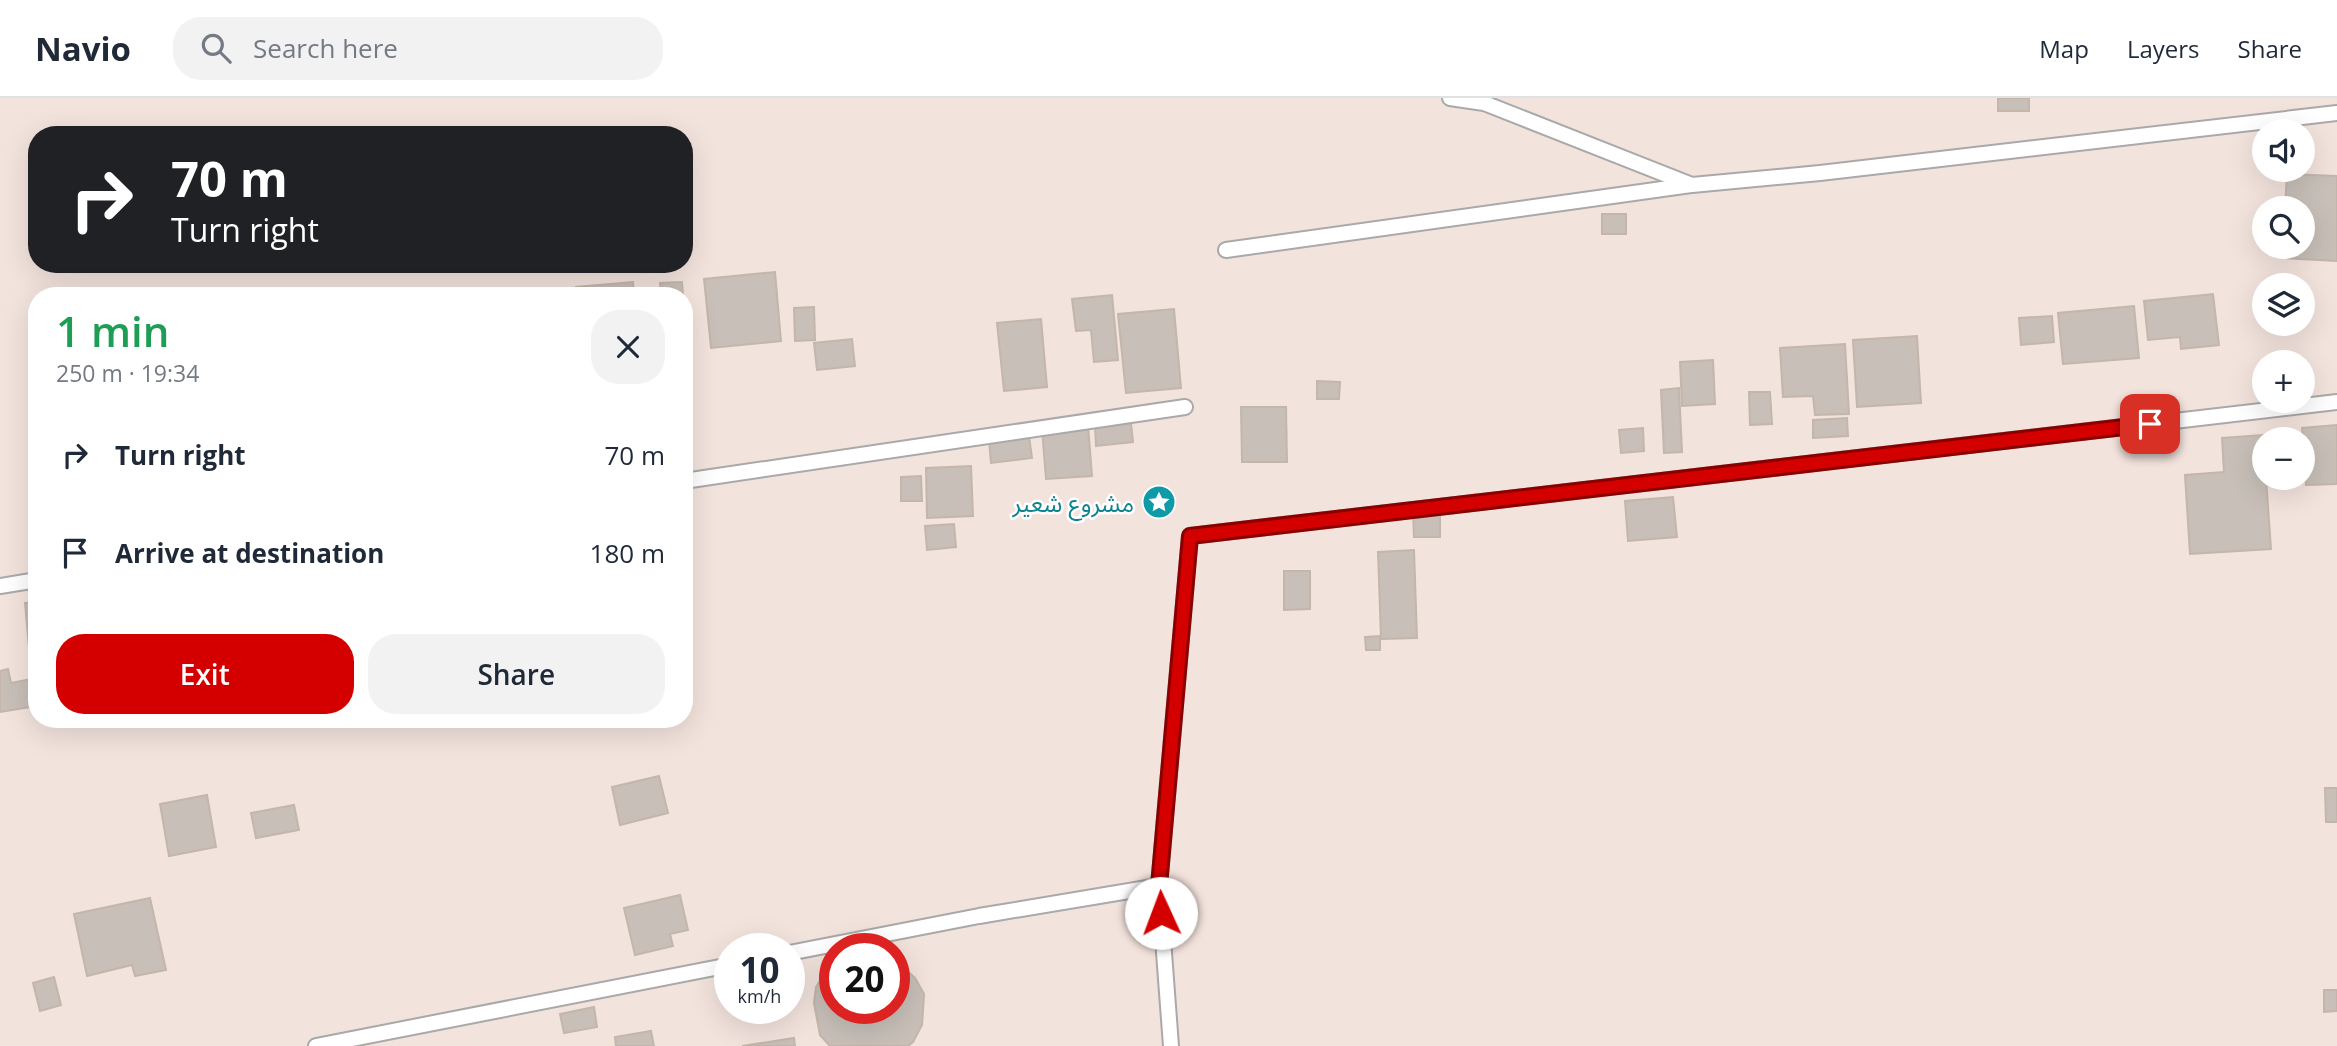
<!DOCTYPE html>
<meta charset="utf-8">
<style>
:root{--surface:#fff;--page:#f2f2f3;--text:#1f2937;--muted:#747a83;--line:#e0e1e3;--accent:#d40000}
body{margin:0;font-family:"Open Sans","Noto Sans Arabic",sans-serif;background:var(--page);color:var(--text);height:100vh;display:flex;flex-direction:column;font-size:26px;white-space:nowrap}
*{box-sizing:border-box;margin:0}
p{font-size:23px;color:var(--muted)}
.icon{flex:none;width:38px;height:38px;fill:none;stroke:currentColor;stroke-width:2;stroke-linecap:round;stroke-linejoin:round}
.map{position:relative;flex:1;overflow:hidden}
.sheet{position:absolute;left:28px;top:189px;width:665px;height:441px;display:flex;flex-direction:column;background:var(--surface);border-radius:28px;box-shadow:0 7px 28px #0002}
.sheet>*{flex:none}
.guide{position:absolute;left:28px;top:28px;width:665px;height:147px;border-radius:28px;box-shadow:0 7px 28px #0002;background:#202124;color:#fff;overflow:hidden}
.fabs{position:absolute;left:2252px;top:21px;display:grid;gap:14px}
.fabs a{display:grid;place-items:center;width:63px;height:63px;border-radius:50%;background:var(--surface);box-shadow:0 7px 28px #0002;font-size:35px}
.speed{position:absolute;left:714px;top:835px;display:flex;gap:14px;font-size:35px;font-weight:700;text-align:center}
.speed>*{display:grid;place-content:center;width:91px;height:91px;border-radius:50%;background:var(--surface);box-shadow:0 7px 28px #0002;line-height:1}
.speed small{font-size:18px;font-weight:400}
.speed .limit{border:10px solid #d22;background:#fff;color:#111}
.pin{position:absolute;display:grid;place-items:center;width:60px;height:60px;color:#fff;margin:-30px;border-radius:14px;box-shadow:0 4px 10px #0006}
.me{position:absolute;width:77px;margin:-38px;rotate:358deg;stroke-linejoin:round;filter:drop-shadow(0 0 5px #0008)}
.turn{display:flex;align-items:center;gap:24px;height:147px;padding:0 28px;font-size:32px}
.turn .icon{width:91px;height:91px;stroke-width:2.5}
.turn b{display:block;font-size:49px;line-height:60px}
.round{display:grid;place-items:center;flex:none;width:74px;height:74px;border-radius:28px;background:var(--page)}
.headline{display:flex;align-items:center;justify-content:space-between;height:119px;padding:0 28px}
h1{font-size:42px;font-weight:600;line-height:52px;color:#1e9e55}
.button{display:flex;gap:14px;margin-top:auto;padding:14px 28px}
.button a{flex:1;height:80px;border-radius:28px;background:var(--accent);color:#fff;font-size:28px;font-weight:600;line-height:80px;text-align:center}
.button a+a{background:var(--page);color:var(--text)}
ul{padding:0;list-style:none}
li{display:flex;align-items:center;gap:21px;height:98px;padding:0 28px}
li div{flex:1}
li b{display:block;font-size:26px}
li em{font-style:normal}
header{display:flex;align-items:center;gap:42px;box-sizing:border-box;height:98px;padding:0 35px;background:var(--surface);border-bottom:2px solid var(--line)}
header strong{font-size:33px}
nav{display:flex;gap:38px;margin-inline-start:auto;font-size:24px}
.search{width:490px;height:63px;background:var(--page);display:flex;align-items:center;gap:18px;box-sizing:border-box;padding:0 24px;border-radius:28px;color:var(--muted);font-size:26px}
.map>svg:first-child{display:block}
</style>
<header>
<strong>Navio</strong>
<div class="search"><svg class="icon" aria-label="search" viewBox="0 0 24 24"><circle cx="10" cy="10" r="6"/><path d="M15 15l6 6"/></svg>Search here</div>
<nav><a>Map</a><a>Layers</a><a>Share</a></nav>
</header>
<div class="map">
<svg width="2337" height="948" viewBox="0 0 2337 948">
<rect width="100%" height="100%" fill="#f2efe9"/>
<path fill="#f3e3dd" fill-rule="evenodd" d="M0 0H2337V948H0ZM2264 33H2303V72H2264ZM37 37H684V166H37ZM2264 110H2303V149H2264ZM2264 187H2303V226H2264ZM37 198H684V621H37ZM2264 264H2303V303H2264ZM2264 341H2303V380H2264ZM730 850H789V910H730ZM835 850H894V910H835Z"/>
<g fill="#c7bfb8" stroke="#c4b6ab" stroke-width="2">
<rect x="1998" y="0" width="31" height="13"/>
<polygon points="2287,76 2337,78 2337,163 2283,160 2284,149 2303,149 2303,110 2285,110"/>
<rect x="1602" y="116" width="24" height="20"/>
<polygon points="775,174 781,243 711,250 704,181"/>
<polygon points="633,184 634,198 577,198 576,189"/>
<polygon points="682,184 683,198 661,198 660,185"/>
<polygon points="2213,196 2219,247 2181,251 2180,239 2148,242 2144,203"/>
<polygon points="1112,197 1118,262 1094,264 1091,232 1076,233 1072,201"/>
<polygon points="2134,208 2139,260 2063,266 2058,215"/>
<polygon points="814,209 815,242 795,243 794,210"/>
<polygon points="1174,211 1181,290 1126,295 1118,216"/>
<polygon points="2052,218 2054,244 2021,247 2019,220"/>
<polygon points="1041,221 1047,289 1004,293 997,225"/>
<polygon points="1917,238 1921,305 1857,309 1853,242"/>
<polygon points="852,241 855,268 817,272 814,245"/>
<polygon points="1845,246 1849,316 1815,317 1813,298 1783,299 1780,250"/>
<polygon points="1713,262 1715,306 1682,308 1680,264"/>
<polygon points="1317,283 1340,284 1339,301 1317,301"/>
<polygon points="1679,290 1682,354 1664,355 1661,292"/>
<polygon points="1749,294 1770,294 1772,326 1750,327"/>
<polygon points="1241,309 1286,309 1287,364 1242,364"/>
<polygon points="1847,320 1848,338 1813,340 1813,322"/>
<polygon points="1131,325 1133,344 1096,348 1095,328"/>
<polygon points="1088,327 1092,378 1046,381 1042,331"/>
<polygon points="2337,327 2337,386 2306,387 2302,330"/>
<polygon points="1643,330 1644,353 1621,355 1619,332"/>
<polygon points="2263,337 2271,451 2190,456 2185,377 2224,374 2222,340"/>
<polygon points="1029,338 1032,360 991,365 989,342"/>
<polygon points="971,368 973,418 927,420 926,370"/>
<polygon points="921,378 922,403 901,403 901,379"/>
<polygon points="1673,399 1677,439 1628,443 1625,403"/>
<polygon points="1440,414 1440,439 1414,439 1413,415"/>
<polygon points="954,426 956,449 927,452 925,428"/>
<polygon points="1414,452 1417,540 1381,541 1378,454"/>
<polygon points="1284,473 1310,473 1310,511 1284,512"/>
<polygon points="37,504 37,550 29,550 25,505"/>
<polygon points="1380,538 1380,552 1366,552 1365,539"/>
<polygon points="8,571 11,585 37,580 37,608 0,614 0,573"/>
<polygon points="659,678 668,715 620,727 612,689"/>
<polygon points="2325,690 2337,690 2337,724 2326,724"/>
<polygon points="207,697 216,749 169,758 160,706"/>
<polygon points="294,707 299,732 256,740 251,715"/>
<polygon points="680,797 688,832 670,836 673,848 635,857 624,810"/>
<polygon points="150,800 166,872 135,878 132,867 87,878 74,816"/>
<polygon points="894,861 915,880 924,896 922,927 913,944 908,948 830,948 820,937 814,905 816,889 824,876 835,865 835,910 894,910"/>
<polygon points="54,879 61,907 40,913 33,885"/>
<polygon points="2324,892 2337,892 2337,913 2324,914"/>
<polygon points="594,909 597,929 564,935 560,916"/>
<polygon points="651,933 654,948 616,948 615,939"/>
<polygon points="794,940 795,948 742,948"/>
</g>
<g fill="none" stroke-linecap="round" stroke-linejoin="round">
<defs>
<g id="lane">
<polyline points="1450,0 1484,5 1692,87 1820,75 2337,15"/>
<polyline points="1226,152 1691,87"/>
<polyline points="684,383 1185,309"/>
<polyline points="0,488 37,482"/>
<polyline points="789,855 979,818 1159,788"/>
<polyline points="316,948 730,867"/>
<polyline points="1171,948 1159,788 1190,438 2337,304"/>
</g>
</defs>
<use href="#lane" stroke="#a9a9a9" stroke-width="18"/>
<use href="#lane" stroke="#fff" stroke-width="14"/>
</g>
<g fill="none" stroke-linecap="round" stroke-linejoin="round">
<defs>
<polyline id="route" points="1161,815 1159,788 1190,438 2150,326"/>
</defs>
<use href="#route" stroke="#8a0000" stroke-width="18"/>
<use href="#route" stroke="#d40000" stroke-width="12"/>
</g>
<defs>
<symbol id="sight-disc" viewBox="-11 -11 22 22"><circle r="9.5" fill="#0f9aa8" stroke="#fff"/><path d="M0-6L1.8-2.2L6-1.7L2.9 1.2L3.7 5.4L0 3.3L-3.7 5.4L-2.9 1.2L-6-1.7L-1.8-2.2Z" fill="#fff"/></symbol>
</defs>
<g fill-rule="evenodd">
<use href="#sight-disc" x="1140" y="385" width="38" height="38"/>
</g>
<g text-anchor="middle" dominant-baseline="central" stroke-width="5" stroke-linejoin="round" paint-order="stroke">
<g font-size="24" fill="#0d838f" stroke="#fff" text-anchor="end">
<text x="1134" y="404">مشروع شعير</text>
</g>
</g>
</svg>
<div class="fabs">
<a><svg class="icon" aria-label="sound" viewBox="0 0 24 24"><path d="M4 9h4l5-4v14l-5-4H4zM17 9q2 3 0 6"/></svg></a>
<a><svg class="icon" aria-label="search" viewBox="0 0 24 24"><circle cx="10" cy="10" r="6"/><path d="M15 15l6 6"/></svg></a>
<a><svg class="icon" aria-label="layers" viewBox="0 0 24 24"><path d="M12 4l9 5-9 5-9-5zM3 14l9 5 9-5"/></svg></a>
<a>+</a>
<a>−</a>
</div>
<div class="speed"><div>10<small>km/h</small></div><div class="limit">20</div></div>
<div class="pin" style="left:2150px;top:326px;background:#d93025"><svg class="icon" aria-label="arrive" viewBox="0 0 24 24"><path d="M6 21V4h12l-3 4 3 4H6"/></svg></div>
<svg class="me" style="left:1161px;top:815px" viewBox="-20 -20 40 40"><circle r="19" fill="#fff"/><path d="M0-13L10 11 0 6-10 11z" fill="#d40000"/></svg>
<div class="guide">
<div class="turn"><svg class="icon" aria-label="right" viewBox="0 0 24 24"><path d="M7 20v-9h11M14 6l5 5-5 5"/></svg><div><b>70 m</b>Turn right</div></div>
</div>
<section class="sheet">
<div class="headline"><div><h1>1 min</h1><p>250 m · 19:34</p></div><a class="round"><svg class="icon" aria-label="close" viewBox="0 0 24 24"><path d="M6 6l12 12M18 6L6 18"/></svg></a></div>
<ul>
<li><svg class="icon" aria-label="right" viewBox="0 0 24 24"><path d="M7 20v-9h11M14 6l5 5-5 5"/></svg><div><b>Turn right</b></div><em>70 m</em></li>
<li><svg class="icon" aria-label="arrive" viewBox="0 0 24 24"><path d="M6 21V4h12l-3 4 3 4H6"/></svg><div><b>Arrive at destination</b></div><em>180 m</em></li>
</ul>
<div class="button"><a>Exit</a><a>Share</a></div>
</section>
</div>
